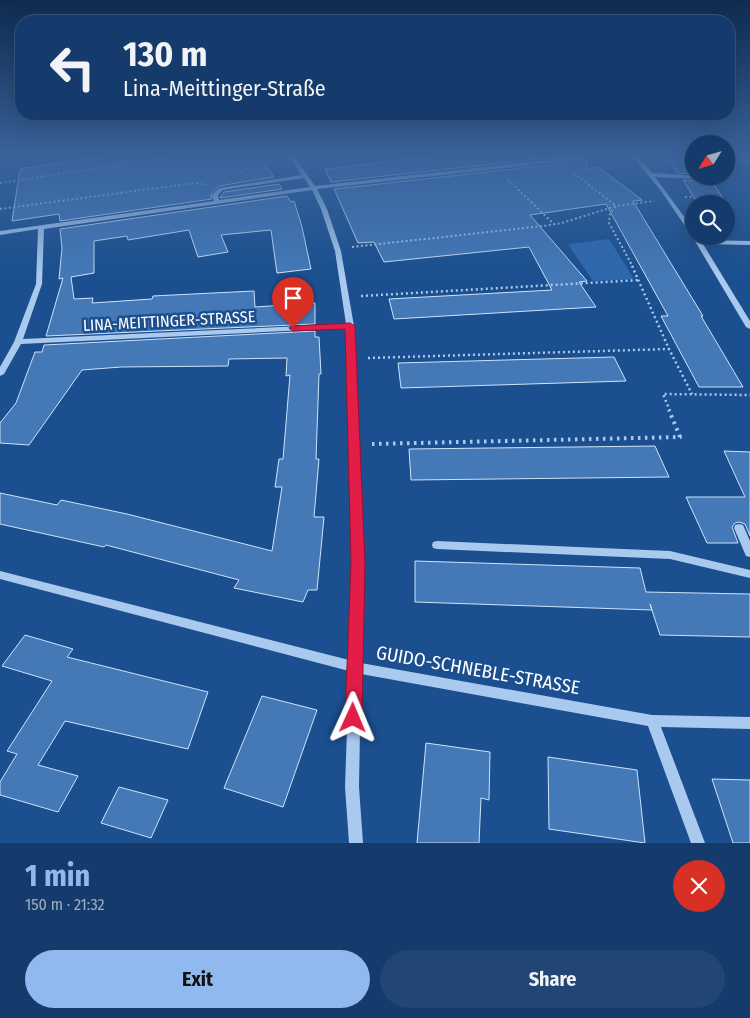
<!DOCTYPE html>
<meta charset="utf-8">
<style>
:root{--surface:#143b6b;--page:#214673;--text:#f1f3f6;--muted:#9dadc1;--line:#33557e;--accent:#90b9f0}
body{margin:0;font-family:"Fira Sans Condensed",sans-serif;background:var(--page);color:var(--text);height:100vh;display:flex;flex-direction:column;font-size:19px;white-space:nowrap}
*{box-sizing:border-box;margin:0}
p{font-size:16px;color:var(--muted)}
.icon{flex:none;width:28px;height:28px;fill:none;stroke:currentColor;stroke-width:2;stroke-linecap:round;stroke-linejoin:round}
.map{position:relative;height:843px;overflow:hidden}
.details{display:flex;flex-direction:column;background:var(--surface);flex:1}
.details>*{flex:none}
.hud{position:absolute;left:15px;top:15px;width:720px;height:105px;border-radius:20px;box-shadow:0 5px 20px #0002,0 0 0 1px var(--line);background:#143b6b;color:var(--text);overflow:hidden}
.needle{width:32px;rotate:233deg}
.controls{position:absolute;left:685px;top:135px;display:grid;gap:10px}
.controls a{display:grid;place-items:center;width:50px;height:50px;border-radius:50%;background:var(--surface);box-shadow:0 5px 20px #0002,0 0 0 1px var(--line);font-size:25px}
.pin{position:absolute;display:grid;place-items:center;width:42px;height:42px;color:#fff;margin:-51px -21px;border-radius:50% 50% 50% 0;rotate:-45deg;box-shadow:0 0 5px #0007}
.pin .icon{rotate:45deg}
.me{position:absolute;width:55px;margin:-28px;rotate:1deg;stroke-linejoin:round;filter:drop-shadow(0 0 4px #0008)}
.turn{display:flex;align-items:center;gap:18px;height:105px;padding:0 25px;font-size:22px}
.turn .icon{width:65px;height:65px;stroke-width:2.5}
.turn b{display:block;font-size:35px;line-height:42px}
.round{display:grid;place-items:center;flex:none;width:52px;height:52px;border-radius:26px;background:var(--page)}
.summary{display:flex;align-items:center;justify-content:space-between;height:85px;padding:0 25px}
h1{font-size:30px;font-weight:700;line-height:38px;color:var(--accent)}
.primary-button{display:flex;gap:10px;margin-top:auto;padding:10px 25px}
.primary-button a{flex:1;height:58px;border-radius:30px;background:var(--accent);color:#111;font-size:20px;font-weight:700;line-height:58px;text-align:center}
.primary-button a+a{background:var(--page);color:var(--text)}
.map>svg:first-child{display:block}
</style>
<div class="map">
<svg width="750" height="843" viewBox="0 0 750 843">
<rect width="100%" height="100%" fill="#1b4f8f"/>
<polygon fill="#2e69ad" points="609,239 634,279 593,281 568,244"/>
<g fill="#4478b7" stroke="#cfe3fa">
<polygon points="109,156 260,156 274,177 219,186 211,194 212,199 60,221 59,214 12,221 20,169"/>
<polygon points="437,156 566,156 331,182 325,169"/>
<polygon points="665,156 694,156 694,174 677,173"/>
<polygon points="586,161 587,170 598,167 642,200 633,201 703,316 701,316 743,387 699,387 661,316 668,316 606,204 530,215 587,281 579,282 596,307 394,319 389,299 552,290 529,247 384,262 374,242 358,243 334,189"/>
<polygon points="683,180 712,182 727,204 698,204"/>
<polygon points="279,184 282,189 220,198 224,192"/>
<polygon points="287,196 291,202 294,201 302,227 311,269 277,273 271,230 221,235 228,252 198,257 189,230 128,240 127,236 94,241 94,273 71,277 74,299 93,298 92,303 152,299 153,296 254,291 255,307 315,303 315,324 46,336 63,278 59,279 62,248 60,229"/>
<polygon points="315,331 315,337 319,337 321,374 319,374 316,459 319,459 314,517 324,517 317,590 308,590 303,602 234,588 239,580 106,545 104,547 0,524 0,493 57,505 61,500 127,514 272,551 282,487 275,487 279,459 283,459 290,375 286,376 287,358 229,359 228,366 121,367 82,370 29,445 0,443 0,423 16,403 35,352 42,352 44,345"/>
<polygon points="614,357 626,381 401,388 398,363"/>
<polygon points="655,446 669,477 411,480 409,449"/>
<polygon points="724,451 750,452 750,536 745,524 739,522 735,523 732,527 738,543 707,543 686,497 745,497"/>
<polygon points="415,561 640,568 646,592 750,594 750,637 660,635 650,604 652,610 415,602"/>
<polygon points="25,635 73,649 67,657 208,692 188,749 65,721 38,765 78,776 58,812 0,795 0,782 17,754 7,751 52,681 2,666"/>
<polygon points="262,696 317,710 283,807 224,788"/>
<polygon points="426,743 490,752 489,800 481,798 479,843 417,843"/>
<polygon points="548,757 637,770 645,843 549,829"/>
<polygon points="712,779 750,780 750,843 733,843"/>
<polygon points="119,787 168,800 151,838 101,823"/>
</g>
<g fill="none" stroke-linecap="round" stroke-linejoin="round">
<g stroke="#a9c9ee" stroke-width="2" stroke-dasharray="2 2.5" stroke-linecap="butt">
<polyline points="231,156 241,173"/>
<polyline points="311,158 330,156"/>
<polyline points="726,163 750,161"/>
<polyline points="574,173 616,206 610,213 609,223 633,267"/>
<polyline points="508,180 554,224"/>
<polyline points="0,183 179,156"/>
<polyline points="685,197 694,197"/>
<polyline points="0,209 195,183 206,185"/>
<polyline points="352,247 543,226 562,223 616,206 654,201"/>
</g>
<g stroke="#a9c9ee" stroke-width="2.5" stroke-dasharray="2 3" stroke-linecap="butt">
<polyline points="632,266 669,349 692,394"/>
<polyline points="361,296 640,280"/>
<polyline points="368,358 669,349"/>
<polyline points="670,411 663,394 750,395"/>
</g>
<polyline stroke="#a9c9ee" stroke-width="4" stroke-dasharray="2.5 4.5" stroke-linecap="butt" points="372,444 680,437 669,410"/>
<g fill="#a9c9ee" fill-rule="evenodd">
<polygon points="0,156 12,156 0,159"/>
<path d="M288 156H294L315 186 582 156H598L595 158 317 189 327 209 341 251 354 326 363 563 361 663 652 715 750 717V729L661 727 705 843H691L648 726 361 674 359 787 363 843H349L345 787 349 671 0 579V571L349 660 353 563 346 328 21 344 4 374 0 376V367L14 342 36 284 38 229 0 235V231L214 201 212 195 219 188 302 175ZM304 178 310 187 219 200 218 195 223 190ZM312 190 321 209 335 251 346 324 23 339 42 284 44 229Z"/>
<polygon points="632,156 638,156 652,173 702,176 700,179 655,177 694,230 694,236 698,236 701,240 750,241 750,245 703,244 750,321 750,329 746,327 692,236 661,191"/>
<polygon points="739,524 743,525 750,541 750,557 746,556 734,528 735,525"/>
<polygon points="437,541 670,551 750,570 750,578 670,559 437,549 433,548 432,545 433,542"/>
</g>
</g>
<linearGradient id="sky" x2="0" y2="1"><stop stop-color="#0f2b4f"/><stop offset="0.57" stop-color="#39639b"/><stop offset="1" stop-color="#39639b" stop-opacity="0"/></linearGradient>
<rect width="750" height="274" fill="url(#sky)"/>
<polygon fill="#e11d48" stroke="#92132f" points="350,323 355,326 365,563 362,718 359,724 353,726 347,724 345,718 351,563 345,329 293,331 289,328 293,326"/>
<g text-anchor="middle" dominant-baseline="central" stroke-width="5" stroke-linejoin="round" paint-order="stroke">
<g font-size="16" fill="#fff" stroke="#1b4f8f">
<text transform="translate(169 321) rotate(-3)">LINA-MEITTINGER-STRASSE</text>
</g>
<g font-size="19" fill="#fff" stroke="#1b4f8f">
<text transform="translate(478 670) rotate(10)">GUIDO-SCHNEBLE-STRASSE</text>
</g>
</g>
</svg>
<div class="controls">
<a><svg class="needle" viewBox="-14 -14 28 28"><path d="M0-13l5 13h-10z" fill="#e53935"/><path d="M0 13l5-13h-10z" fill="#9dadc1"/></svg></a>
<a><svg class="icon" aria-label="search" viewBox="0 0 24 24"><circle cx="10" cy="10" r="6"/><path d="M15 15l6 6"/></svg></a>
</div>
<div class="pin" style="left:293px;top:328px;background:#d93025"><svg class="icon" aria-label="arrive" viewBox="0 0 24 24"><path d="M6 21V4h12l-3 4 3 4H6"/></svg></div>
<svg class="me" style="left:353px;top:718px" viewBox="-20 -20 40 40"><path d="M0-17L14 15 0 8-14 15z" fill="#e11d48" stroke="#fff" stroke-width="4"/></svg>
<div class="hud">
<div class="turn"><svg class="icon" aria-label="left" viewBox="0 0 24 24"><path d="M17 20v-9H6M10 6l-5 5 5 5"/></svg><div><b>130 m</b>Lina-Meittinger-Straße</div></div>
</div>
</div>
<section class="details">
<div class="summary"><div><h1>1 min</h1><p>150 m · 21:32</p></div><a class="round" style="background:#d93025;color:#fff"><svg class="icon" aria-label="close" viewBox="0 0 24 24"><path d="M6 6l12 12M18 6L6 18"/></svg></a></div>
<div class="primary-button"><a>Exit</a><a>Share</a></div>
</section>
